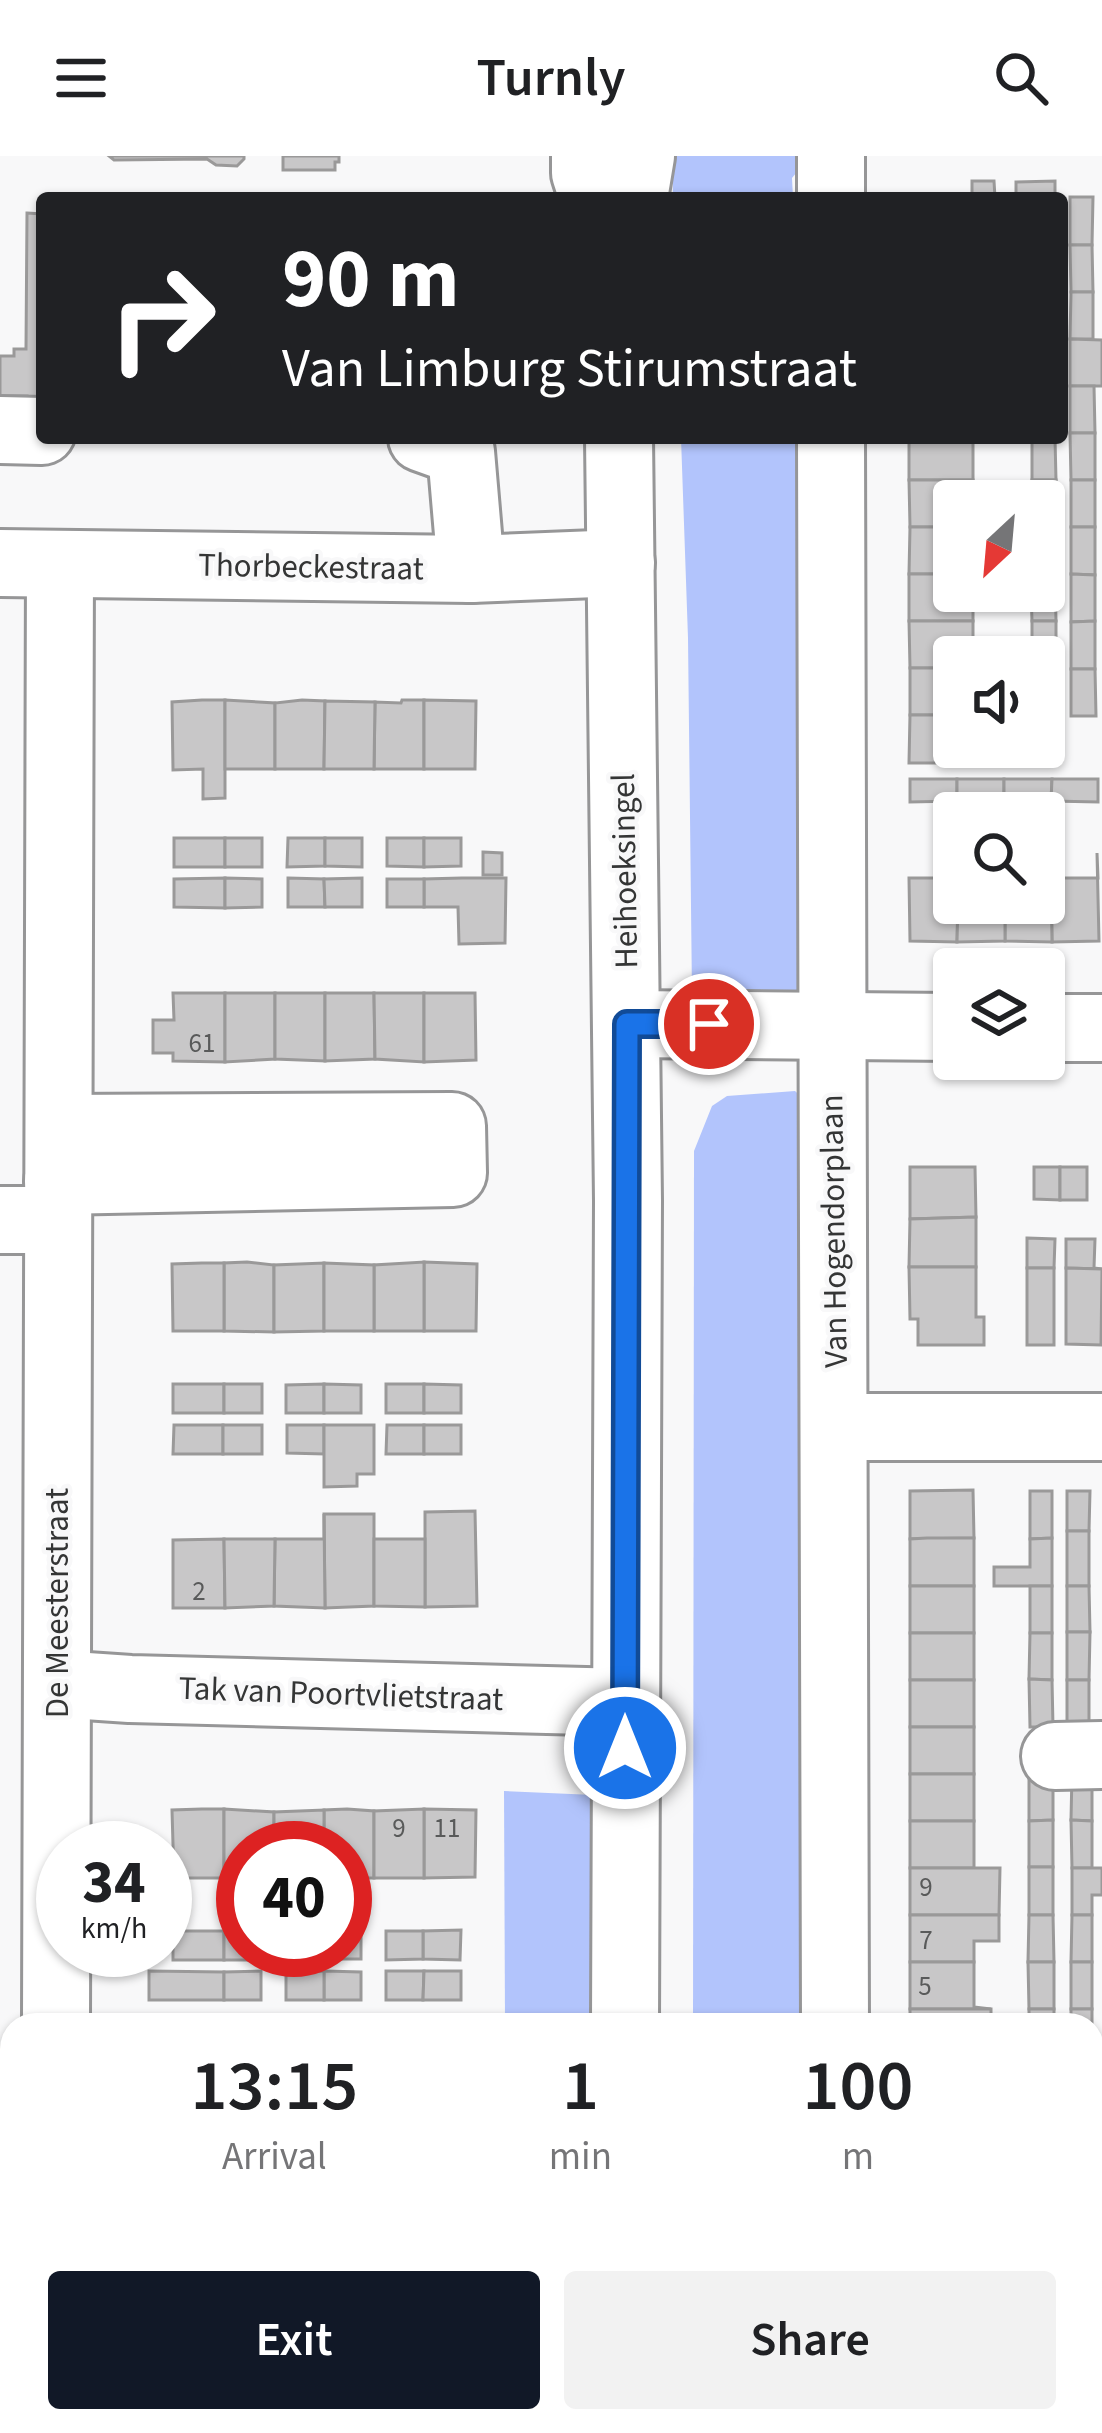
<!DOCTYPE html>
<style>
:root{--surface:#fff;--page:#f2f2f2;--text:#202124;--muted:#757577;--accent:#111827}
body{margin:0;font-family:"Source Sans 3",sans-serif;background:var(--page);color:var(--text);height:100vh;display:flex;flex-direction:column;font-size:45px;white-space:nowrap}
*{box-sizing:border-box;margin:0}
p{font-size:39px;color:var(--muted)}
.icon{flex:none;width:66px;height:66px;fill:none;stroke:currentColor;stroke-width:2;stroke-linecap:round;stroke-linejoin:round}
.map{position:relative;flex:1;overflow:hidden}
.details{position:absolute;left:0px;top:1857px;width:1104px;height:420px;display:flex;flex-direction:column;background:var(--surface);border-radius:36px 36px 0 0;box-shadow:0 3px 9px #0004}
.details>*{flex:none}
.banner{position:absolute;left:36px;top:36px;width:1032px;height:252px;border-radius:12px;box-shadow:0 3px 9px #0004;background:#202124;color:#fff;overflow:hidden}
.needle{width:78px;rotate:206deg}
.controls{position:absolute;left:933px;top:324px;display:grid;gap:24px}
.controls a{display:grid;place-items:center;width:132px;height:132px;border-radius:12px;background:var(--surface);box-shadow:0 3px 9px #0004;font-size:60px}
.speed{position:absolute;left:36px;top:1665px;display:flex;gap:24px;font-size:60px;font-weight:700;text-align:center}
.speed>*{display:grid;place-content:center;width:156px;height:156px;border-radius:50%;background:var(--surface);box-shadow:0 3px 9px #0004;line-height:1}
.speed small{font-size:30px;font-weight:400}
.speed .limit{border:18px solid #d22;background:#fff;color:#111}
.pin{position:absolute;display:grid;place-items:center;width:102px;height:102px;color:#fff;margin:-51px;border:6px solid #fff;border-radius:50%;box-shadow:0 3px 12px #0007}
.me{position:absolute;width:132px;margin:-66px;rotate:0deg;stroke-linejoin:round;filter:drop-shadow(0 0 9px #0008)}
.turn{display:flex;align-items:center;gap:42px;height:252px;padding:0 48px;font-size:54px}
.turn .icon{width:156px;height:156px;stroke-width:2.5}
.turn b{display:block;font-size:84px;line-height:102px}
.eta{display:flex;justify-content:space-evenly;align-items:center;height:204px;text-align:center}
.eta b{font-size:72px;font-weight:600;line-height:84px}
.action{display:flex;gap:24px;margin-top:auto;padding:24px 48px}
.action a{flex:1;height:138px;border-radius:12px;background:var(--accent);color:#fff;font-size:48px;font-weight:600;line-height:138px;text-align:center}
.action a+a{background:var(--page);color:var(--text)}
header{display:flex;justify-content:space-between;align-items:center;height:156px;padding:0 48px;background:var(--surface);font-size:54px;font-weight:600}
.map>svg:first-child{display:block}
</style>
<header><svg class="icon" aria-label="menu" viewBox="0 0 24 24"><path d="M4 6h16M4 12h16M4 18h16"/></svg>Turnly<svg class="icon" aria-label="search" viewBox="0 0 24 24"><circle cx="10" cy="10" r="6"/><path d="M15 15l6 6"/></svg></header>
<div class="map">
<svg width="1102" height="2277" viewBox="0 0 1102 2277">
<rect width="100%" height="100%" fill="#f8f8f9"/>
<g fill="#b2c4fc">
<polygon points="672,0 810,0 792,22 793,42 673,42"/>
<polygon points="681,282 801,282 803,841 692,839 688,482"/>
<polygon points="795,935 810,949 822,1869 693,1869 694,995 712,950 727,940"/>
<polygon points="504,1635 594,1639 593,1869 505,1869"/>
<polygon points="0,2147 12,2148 12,2265 35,2265 35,2277 0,2277"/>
<rect x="506" y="2265" width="86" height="12"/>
</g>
<g fill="#c8c7c8" stroke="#9a9999" stroke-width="3">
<polygon points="109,0 244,0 244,3 237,10 216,9 207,3 114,4"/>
<polygon points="283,0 339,0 339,6 335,6 335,14 283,14"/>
<polygon points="972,25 994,25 995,42 910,42 972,41"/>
<polygon points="1055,25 1055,42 1016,42 1016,26"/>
<polygon points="1070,41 1093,41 1092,89 1070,89"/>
<polygon points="27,57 42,58 42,242 27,244 27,240 0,240 0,200 14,200 14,193 26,193"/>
<polygon points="1070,89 1092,89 1093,136 1071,136"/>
<polygon points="1071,136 1093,136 1093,183 1070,183"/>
<polygon points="1070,183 1102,184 1102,230 1070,230"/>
<polygon points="1070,230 1094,230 1095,277 1070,277"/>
<polygon points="1070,277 1095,277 1095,324 1071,324"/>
<rect x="909" y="282" width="64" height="42"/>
<polygon points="1032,282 1055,282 1056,324 1032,324"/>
<polygon points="909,324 973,324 973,345 954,345 954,371 910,371"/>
<polygon points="1032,324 1056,324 1055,371 1044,371 1044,345 1032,345"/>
<rect x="1071" y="324" width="24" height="47"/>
<polygon points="910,371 954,371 954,418 909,418"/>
<rect x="1044" y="371" width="11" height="47"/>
<polygon points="1071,371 1095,371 1095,419 1071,418"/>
<polygon points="909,418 954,418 954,435 973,435 973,465 909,465"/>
<polygon points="1044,418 1055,418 1056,465 1032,465 1031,435 1044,435"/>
<polygon points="1071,418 1095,419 1095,465 1071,466"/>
<polygon points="909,465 973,465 973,501 954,501 954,512 910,512"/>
<polygon points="1032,465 1056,465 1056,512 1044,512 1044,501 1032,501"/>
<polygon points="1095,465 1095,513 1071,513 1071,466"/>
<rect x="910" y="512" width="44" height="47"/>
<rect x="1044" y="512" width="12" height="47"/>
<polygon points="1071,513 1095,513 1096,560 1071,560"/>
<polygon points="202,544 225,544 225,642 203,643 203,613 173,614 172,546"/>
<polygon points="225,544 275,547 275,613 225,613"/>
<polygon points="302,544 325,545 324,613 275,613 275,547"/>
<polygon points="402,544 424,544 424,613 374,613 375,546 401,547"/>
<polygon points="424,544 476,545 475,613 424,613"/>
<polygon points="325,545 375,546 374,613 324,613"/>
<polygon points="910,559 954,559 954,591 973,591 973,607 909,607"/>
<polygon points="1044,559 1056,559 1056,608 1032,608 1032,591 1044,591"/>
<polygon points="910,623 957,623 957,645 910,646"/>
<polygon points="957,623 1004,623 1004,646 957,645"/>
<polygon points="1004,623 1052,623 1051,645 1004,646"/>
<polygon points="1052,623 1098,623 1098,646 1051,645"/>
<rect x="174" y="682" width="51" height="29"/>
<rect x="225" y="682" width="37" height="29"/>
<polygon points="288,682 325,682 325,710 287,711"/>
<polygon points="325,682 362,682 362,711 325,710"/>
<polygon points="387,682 424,682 424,711 387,710"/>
<polygon points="424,682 461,682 461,710 424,711"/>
<polygon points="483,696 502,697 502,719 483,719"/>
<polygon points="1097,697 1099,785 1052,786 1051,722 1098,722"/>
<polygon points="225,722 225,752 174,751 174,723"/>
<polygon points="225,722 262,723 262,751 225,752"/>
<polygon points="288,722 324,723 325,751 288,751"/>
<polygon points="362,722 362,751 325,751 324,723"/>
<polygon points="462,722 506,722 505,787 459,788 458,751 424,751 424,723"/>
<polygon points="909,722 954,722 954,747 958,747 957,786 910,785"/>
<polygon points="1044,722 1051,722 1052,786 1005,785 1005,747 1044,747"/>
<rect x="387" y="723" width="37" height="28"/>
<polygon points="958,747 1005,747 1005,785 957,786"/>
<polygon points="173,837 225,837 225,906 173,905 173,897 153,897 153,864 174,864"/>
<polygon points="225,837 275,837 275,903 225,906"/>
<polygon points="275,837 325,837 325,905 275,903"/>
<polygon points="325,837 374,837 375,903 325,905"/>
<polygon points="374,837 424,837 424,906 375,903"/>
<polygon points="424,837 475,837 476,904 424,906"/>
<polygon points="910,1011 975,1011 976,1061 910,1063"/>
<polygon points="1034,1011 1060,1011 1060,1044 1034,1043"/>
<rect x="1060" y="1011" width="27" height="33"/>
<polygon points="976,1061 976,1111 909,1111 910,1063"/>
<polygon points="1027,1082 1055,1083 1054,1112 1027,1112"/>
<polygon points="1066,1083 1095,1083 1094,1112 1102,1113 1066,1112"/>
<polygon points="247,1106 274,1109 274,1176 224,1175 224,1107"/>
<polygon points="424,1106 477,1108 476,1175 424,1175"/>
<polygon points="424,1106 424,1175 374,1175 374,1109"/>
<polygon points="202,1107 224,1107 224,1175 173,1175 172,1108"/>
<polygon points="324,1107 324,1175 274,1176 274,1109"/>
<polygon points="324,1107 374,1109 374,1175 324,1175"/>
<polygon points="909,1111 976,1111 976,1161 984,1161 984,1189 918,1189 918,1163 910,1163"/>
<rect x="1027" y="1112" width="27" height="77"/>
<polygon points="1066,1112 1102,1113 1101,1189 1066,1188"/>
<rect x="173" y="1228" width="51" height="29"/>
<rect x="224" y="1228" width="38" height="29"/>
<polygon points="324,1228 324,1257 286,1257 286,1229"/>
<polygon points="324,1228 361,1229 361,1257 324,1257"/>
<rect x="386" y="1228" width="38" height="29"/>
<polygon points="424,1228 461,1229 461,1257 424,1257"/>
<polygon points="174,1269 223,1269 223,1298 173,1298"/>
<rect x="223" y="1269" width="39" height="29"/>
<polygon points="287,1269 324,1269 324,1298 287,1297"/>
<polygon points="324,1269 374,1269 374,1318 357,1318 357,1330 324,1331"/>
<polygon points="387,1269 424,1269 424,1298 386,1298"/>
<rect x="424" y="1269" width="37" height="29"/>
<polygon points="973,1334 974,1382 910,1383 910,1335"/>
<polygon points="1030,1335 1052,1335 1052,1382 1030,1383"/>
<polygon points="1067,1335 1090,1335 1089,1375 1067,1375"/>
<polygon points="475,1355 477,1450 425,1451 425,1356"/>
<polygon points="324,1358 374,1358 374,1450 325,1452"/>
<polygon points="324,1358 325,1452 274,1450 275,1383 324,1383"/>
<rect x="1067" y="1375" width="22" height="55"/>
<polygon points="927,1382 974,1382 974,1430 910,1430 910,1383"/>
<polygon points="1052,1382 1052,1430 994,1430 994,1411 1030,1411 1030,1383"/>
<polygon points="224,1383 225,1452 173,1452 173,1384"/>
<polygon points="224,1383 275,1383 274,1450 225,1452"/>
<polygon points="374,1383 425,1383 425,1451 374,1450"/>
<rect x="910" y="1430" width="64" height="47"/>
<rect x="1030" y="1430" width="22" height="47"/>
<polygon points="1067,1430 1089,1430 1090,1476 1067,1476"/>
<polygon points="1067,1476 1090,1476 1089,1524 1067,1524"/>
<rect x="910" y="1477" width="64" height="47"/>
<polygon points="1030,1477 1052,1477 1052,1524 1029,1523"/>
<polygon points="1029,1523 1052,1524 1053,1571 1030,1571"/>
<rect x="910" y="1524" width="64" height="47"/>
<rect x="1067" y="1524" width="22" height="45"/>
<rect x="910" y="1571" width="64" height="47"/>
<polygon points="1029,1617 1053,1617 1053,1664 1029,1665"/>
<polygon points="1072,1617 1092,1617 1092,1665 1071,1664"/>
<rect x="910" y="1618" width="64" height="47"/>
<polygon points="202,1653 224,1653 224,1722 174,1722 172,1654"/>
<polygon points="224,1653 274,1656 274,1692 243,1692 243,1722 224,1722"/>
<polygon points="347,1653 374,1655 374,1722 345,1722 345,1692 324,1692 324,1654"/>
<polygon points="424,1653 476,1654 475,1721 424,1722"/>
<polygon points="424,1653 424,1722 374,1722 374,1655"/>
<polygon points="324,1654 324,1692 274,1692 274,1656"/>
<polygon points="1053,1664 1053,1711 1029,1711 1029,1665"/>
<polygon points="1071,1664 1092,1665 1092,1712 1072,1712"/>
<rect x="910" y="1665" width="64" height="47"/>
<rect x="1029" y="1711" width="24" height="48"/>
<polygon points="910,1712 1000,1712 999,1759 910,1759"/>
<polygon points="1072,1712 1102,1712 1102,1739 1092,1739 1092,1759 1072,1759"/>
<polygon points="910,1759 999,1759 999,1785 974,1785 974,1806 910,1806"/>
<polygon points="1029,1759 1053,1759 1054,1806 1028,1806"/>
<polygon points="1072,1759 1092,1759 1092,1806 1071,1806"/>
<polygon points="461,1774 460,1804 423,1803 423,1775"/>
<rect x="173" y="1775" width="51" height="29"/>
<polygon points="224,1775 243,1775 243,1794 261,1794 261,1804 224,1804"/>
<polygon points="345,1775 361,1775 361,1803 324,1803 324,1794 345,1794"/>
<polygon points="386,1775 423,1775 423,1803 386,1804"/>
<polygon points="286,1794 324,1794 324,1803 286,1804"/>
<polygon points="910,1806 974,1806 974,1851 991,1853 910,1853"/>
<polygon points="1028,1806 1054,1806 1054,1853 1029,1853"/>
<rect x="1071" y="1806" width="21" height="47"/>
<polygon points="149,1815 224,1816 224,1844 149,1844"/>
<polygon points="261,1815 261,1844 224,1844 224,1816"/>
<polygon points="324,1815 361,1816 361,1844 324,1844"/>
<polygon points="324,1815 324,1844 286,1844 286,1816"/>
<polygon points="386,1815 424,1815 423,1844 386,1844"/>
<polygon points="424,1815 461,1815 461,1844 423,1844"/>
<rect x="910" y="1853" width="81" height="16"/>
<rect x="1029" y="1853" width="25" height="16"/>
<rect x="1071" y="1853" width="21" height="16"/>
<rect x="1092" y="1917" width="10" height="28"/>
<rect x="1092" y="2013" width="10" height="66"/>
<rect x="171" y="2265" width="68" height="12"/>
<rect x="282" y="2265" width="28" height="12"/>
</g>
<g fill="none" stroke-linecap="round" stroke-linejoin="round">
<defs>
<g id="minor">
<polyline points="585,0 585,17 593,42"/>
<polyline points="634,42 641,0"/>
<polyline points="831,42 831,0"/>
<polyline points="0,274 42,275"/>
<polyline points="422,282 461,296 471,413"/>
<polyline points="619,282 628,1045 625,1869"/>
<polyline points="831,282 835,1869"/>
<polyline points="0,407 471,413 621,407"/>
<polyline points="627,868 954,871"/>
<polyline points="1044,872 1102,872"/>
<polyline points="58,1025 453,1017 452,970 59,972"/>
<polyline points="0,1064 58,1064"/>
<polyline points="836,1271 1102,1271"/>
<polyline points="57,1528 130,1533 625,1546"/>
<polyline points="1055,1600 1102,1599"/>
<polyline points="56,1869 60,408"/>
<polyline points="0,2041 12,2041"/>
<polyline points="1092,2156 1102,2156"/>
<polyline points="55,2277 55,2265"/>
<polyline points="625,2277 625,2265"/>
</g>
</defs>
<use href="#minor" stroke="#969697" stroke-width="72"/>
<use href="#minor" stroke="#fff" stroke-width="66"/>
</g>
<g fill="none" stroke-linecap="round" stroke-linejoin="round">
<defs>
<polyline id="route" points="625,1592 627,868 709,868"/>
</defs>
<use href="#route" stroke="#114b97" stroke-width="30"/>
<use href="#route" stroke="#1a73e8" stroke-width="21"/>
</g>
<g text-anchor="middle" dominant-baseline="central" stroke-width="9" stroke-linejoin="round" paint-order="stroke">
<g font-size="27" fill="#595a5a">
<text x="202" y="887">61</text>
<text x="199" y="1435">2</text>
<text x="399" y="1672">9</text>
<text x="447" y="1672">11</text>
<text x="926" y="1731">9</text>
<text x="926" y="1784">7</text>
<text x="925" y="1830">5</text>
</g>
<g font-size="33" fill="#343535" stroke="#f8f8f9">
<text transform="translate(311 411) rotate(1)">Thorbeckestraat</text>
<text transform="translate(625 715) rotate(-91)">Heihoeksingel</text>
<text transform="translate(834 1075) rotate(-91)">Van Hogendorplaan</text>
<text transform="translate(57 1447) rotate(-90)">De Meesterstraat</text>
<text transform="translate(341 1538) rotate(2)">Tak van Poortvlietstraat</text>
</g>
</g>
</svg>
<div class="controls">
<a><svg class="needle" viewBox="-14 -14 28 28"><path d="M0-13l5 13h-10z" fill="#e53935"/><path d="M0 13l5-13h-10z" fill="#757577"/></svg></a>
<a><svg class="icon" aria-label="sound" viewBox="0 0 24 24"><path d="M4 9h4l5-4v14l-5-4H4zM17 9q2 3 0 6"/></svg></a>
<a><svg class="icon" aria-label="search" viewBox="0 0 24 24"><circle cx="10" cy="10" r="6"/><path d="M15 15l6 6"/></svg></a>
<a><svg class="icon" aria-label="layers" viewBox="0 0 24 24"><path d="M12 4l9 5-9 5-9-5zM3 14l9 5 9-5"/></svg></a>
</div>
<div class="speed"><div>34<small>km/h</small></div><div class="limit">40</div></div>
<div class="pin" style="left:709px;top:868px;background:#d93025"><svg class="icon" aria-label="arrive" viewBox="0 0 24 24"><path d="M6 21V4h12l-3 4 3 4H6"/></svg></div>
<svg class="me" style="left:625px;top:1592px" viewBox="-20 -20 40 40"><circle r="17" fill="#1a73e8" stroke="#fff" stroke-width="3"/><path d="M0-11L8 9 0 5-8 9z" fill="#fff"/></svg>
<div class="banner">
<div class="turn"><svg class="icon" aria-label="right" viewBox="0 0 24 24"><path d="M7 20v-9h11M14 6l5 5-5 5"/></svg><div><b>90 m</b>Van Limburg Stirumstraat</div></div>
</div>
<section class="details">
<div class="eta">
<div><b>13:15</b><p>Arrival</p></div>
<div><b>1</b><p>min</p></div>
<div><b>100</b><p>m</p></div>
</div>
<div class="action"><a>Exit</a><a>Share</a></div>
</section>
</div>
